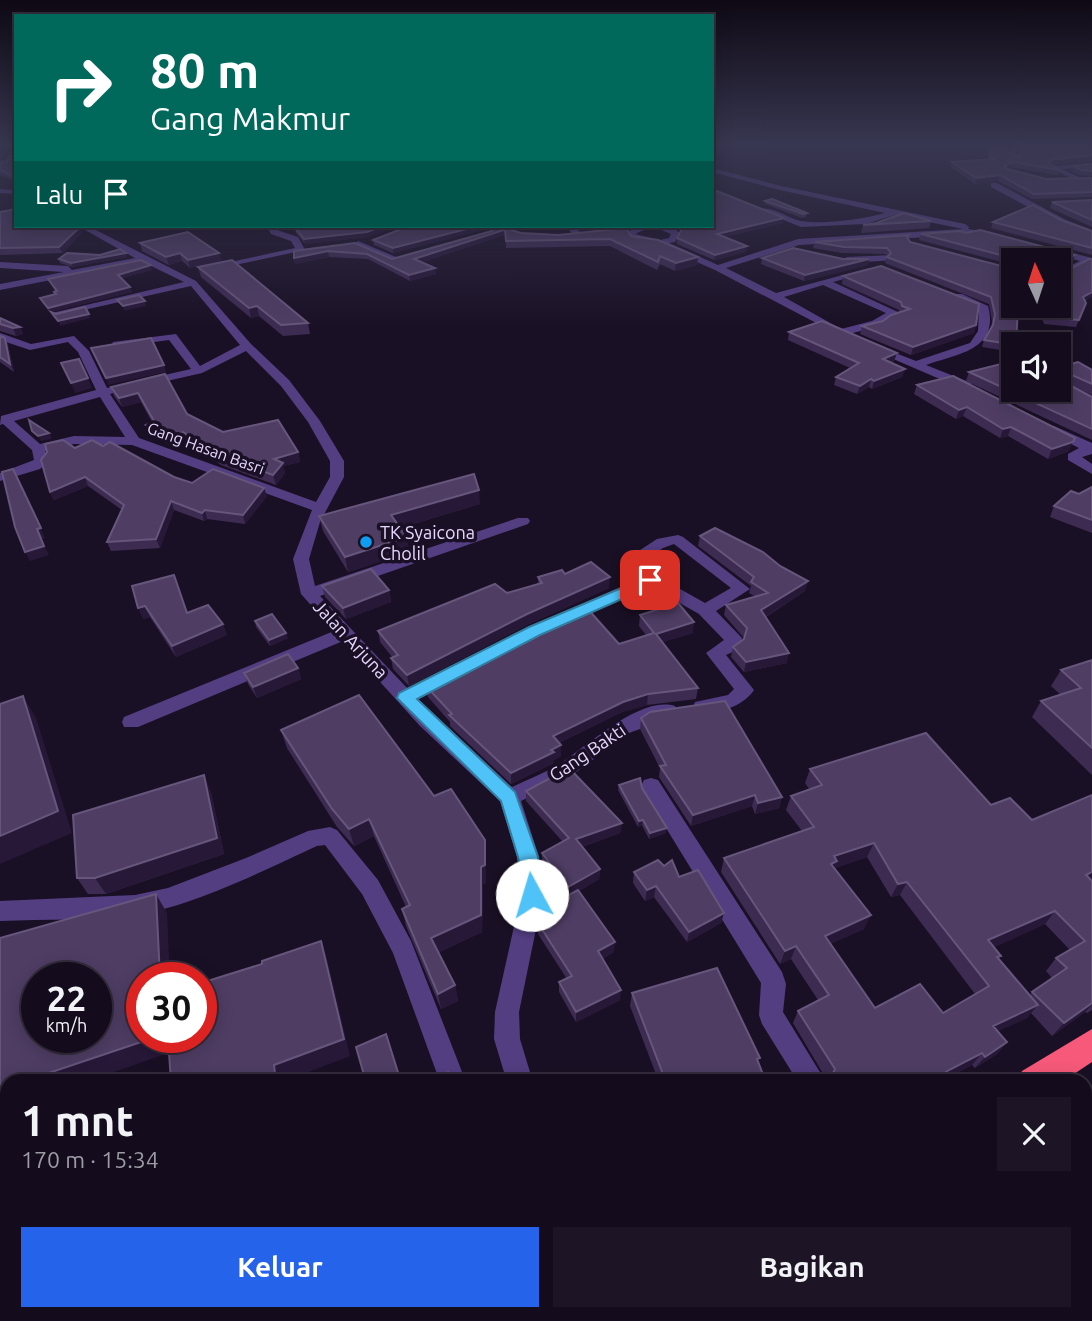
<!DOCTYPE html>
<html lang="id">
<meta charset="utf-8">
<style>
:root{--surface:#140c1c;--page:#1d1525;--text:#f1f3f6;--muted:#9d9ba3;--line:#332c3b;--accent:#2563eb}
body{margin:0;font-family:Ubuntu,sans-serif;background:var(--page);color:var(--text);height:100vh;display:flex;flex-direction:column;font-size:26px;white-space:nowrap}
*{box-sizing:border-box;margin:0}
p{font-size:23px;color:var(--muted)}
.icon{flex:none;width:38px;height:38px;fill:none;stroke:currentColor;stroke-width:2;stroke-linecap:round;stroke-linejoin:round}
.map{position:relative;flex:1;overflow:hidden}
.panel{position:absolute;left:0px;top:1074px;width:1092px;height:247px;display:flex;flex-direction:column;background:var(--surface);border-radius:21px 21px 0 0;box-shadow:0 4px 18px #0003,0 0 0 2px var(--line)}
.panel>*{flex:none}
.top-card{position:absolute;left:14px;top:14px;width:700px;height:214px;border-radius:0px;box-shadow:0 4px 18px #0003,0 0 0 2px var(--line);background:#00695c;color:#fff;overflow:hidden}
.needle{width:46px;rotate:357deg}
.controls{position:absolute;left:1001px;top:248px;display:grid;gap:14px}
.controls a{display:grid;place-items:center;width:70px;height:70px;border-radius:0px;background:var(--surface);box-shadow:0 4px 18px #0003,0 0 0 2px var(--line);font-size:35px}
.speed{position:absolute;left:21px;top:962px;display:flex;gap:14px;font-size:35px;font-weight:700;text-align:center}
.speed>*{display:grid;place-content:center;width:91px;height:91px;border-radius:50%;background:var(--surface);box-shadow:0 4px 18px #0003,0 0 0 2px var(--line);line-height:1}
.speed small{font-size:18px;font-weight:400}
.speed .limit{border:10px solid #d22;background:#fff;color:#111}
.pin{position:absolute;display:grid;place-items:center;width:60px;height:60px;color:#fff;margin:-30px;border-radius:14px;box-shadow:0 4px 10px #0006}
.me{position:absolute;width:77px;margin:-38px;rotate:354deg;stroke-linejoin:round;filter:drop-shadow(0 0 5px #0008)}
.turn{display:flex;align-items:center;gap:24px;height:147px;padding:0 21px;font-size:32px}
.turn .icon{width:91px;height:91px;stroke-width:2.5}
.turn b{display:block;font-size:49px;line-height:60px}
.then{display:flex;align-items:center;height:66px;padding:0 21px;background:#0003;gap:14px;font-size:26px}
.round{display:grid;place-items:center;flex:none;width:74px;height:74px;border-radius:0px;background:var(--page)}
.overview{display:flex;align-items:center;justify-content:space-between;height:119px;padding:0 21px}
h1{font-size:42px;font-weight:700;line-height:52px}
.action{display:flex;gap:14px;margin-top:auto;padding:14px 21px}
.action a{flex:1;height:80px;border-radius:0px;background:var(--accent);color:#fff;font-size:28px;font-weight:700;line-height:80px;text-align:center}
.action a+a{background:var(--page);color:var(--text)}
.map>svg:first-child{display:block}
</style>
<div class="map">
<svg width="1092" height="1321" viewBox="0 0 1092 1321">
<rect width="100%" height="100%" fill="#1a1025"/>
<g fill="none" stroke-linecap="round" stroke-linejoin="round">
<g fill="#533e82" fill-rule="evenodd">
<polygon points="1034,143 1046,143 1017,150 1016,160 1009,158 1011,148"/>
<polygon points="0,160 8,161 9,163 0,168"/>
<polygon points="1092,163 1092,167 1062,169 1081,178 1078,182 1049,167"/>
<path d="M712 168 781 186 965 224 969 227 968 229 980 231 976 234 799 245 726 268 776 293 869 268V272L833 282 898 312 880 326 841 336 715 270 658 245 631 241 626 234C639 222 666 222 680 233L675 242 669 243 718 265 798 239 963 229 895 215 865 224 801 227 759 210C770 204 788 219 801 221 823 225 863 219 885 213L780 190 712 172ZM646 229H659L671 234 669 238 660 240 635 234ZM823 285 886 313 872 321 841 329 784 297Z"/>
<polygon points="991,183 997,183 1066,220 1092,230 1092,236 1060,224 991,187"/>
<polygon points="0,189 16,190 16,194 0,193"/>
<path d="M78 226H88L196 281 251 344 289 380 320 421 344 461V477L320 522 309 559 315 586 518 518H528L530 521 528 524 320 596 408 689 518 632H530L532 636 530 640 418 699 512 787C526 780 542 774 556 766 585 749 639 695 675 706L677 711 675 716 629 733 571 776 521 801 539 857 543 895 519 1012 520 1039 533 1082H507L494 1039 495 1012 521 895 517 857 500 801 420 726 343 641 138 727H124L122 722 124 717 334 631 301 594 293 559 312 510 132 445 74 444 45 451 48 461 40 469 0 481V473L34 460 32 450 3 424 0 425 1 416 96 390 78 352 68 342 30 350 0 340V333L31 344 74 336 89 351 107 388 191 369 169 340 117 347 112 344 113 342 176 334 200 366 240 345 191 286 57 316 52 313 184 282 143 262 0 290V284L64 272 0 268V262L68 266 72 270 135 258ZM246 351 281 386 308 422 330 461V477L316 502 139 438 110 394 202 373ZM100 397 125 437 74 436 40 444 14 421Z"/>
<polygon points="267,226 275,226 277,230 298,237 305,250 212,270 212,266 295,248 291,241 271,234"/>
<path d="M495 226H504L515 233 531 236C518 243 505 236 495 226Z"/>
<polygon points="565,226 574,226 583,235 576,237"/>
<polygon points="358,241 396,257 398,259 390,261 355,246 354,244"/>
<polygon points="1053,248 1092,258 1092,264 1086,262 1059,278 1059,271 1080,261 1050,253 1050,249"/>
<polygon points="893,255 896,256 896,260 847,263 842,260 847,257"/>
<path d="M954 294H962L988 306C1000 350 957 354 926 365L971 383V389H963L870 349 880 347 916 361 970 343 978 331 979 309 954 298Z"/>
<polygon points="1054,426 1092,443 1092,454 1082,457 1092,464 1092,474 1068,460 1068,454 1079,448 1049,433 1049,427"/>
<path d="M678 535 683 537 750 589 716 611 742 638 739 649 726 655 754 690C744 706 714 717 695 712L693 707 695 702 728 695 734 689 706 653 724 640 699 614 650 586 571 622H559L557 618 559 614 641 578 631 566 634 554 657 539ZM674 544 731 588 705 603 657 576 647 565V559L663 548Z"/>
<polygon points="651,778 658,780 782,972 786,984 783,1012 826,1082 798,1082 762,1024 759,1015 761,983 644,792 641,786 644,780"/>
<path d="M330 827 337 830 378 880 411 941 466 1082H440L393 953 362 894 325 845 317 846C265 870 191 907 135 915 91 921 45 919 0 921V901L135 895 168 888 246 858 308 831Z"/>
<polygon points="527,1314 558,1314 560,1321 528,1321"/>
<polygon points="590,1314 621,1314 624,1321 592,1321"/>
</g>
<g fill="#f65979" fill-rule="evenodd">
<polygon points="1092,1029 1092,1062 1062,1082 1018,1082 1022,1071"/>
<polygon points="1092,1102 1092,1135 1085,1138 1085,1105"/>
<polygon points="654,1314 698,1314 696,1321 651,1321"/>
<polygon points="777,1314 821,1314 819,1321 774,1321"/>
</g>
</g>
<g fill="#3d2b52" fill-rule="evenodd">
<polygon points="988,143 1024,143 1011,145 1008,149 1008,153 1019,157 1021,147 1092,143 1092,161 1051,165 1060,170 1058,175 1011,167 1007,169 1046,179 1092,178 1092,197 1032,199 998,181 975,184 951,167 952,162 989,159 987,146"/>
<polygon points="16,156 16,182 0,175 0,164"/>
<polygon points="1092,164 1092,176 1079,175 1071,171 1073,166"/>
<polygon points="1092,200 1092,227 1050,208 1052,202"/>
<polygon points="765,201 807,213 806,217 802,218 765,204"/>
<polygon points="0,212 16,226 63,226 56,228 59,229 82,233 62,253 0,255"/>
<polygon points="1061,220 1092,231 1092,255 991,228 993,222"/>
<polygon points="931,221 929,228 861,233 863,225"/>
<polygon points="783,223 725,237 746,252 714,260 677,244 677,238 681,231 670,226 712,226"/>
<polygon points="295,226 398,226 367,237 305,244 296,233"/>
<polygon points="409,226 498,226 504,235 422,262 436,274 410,281 368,259 329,257 295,264 294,258 355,243 392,259 492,230 489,228 393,253 374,245 373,240"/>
<polygon points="510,226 616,226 520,230"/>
<polygon points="505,228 521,233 631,236 698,257 697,265 675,271 660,264 657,270 610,246 506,248"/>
<polygon points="960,231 1073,262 1061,267 1061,274 1086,303 1076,327 1044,324 1038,306 1059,306 1059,261 1021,261 1020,258 1020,261 1013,261 1013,265 919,240 921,234"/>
<polygon points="909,235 908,239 910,242 1013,269 1016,345 1013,345 1013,352 982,347 984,340 991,328 992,321 989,304 885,263 887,257 885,254 842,253 813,248 815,242"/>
<polygon points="140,243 219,253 221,261 190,268 182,261 169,265 142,251"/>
<polygon points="126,253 127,257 73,267 60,263 59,259"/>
<polygon points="762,258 843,259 869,259 868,265 804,281 761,264"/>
<polygon points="198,267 308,323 310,334 283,336 259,316 251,318 201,277"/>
<polygon points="152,270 122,278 132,292 50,312 42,302 40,298 55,295 54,292 55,291 48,279"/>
<polygon points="843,276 976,325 974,333 911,355 860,334 862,326 883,321 900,312 899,310 842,284"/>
<polygon points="0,318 20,327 23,334 16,336 0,331"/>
<polygon points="789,332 897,353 894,361 891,363 905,369 902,377 872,389 869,387 857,394 834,385 836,377 850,368 788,340"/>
<polygon points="0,336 5,338 8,345 14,372 0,362"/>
<polygon points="1059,367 1092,370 1092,395 1062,381 1092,397 1092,440 966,381 969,372 1013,390"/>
<polygon points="165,374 187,414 223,432 298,452 300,462 283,466 285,473 276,485 221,465 186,441 174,447 149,434 146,425 152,422 141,402 122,407 114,396 111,387"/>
<polygon points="917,385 1069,451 1048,459 1008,436 1000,438 963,416 956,419 914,394"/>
<polygon points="103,446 174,477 192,483 267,496 245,524 207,519 204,521 174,510 160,548 111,551 107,542 122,510 88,486 54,500 50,492 75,448"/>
<polygon points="1092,487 1092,533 1050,517 1054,506"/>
<polygon points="480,504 400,528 407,537 409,552 348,572 323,531 319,516"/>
<polygon points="700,536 805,591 766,617 787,663 744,672 731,657 733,647 744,638 724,615 726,605 756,597 749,593 751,586 698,546"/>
<polygon points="565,574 609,588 527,625 409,686 393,669 391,658 393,658 380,642 378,631 538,584 538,577"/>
<polygon points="132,586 188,613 227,635 176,657 150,617 143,619"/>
<polygon points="322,586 389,590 391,602 346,619 325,597"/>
<polygon points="640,615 693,633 662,642 698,688 696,699 647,705 622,712 559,743 561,745 561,756 554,760 554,763 511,784 450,726 450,722 428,697 426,686 619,644 646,635 639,626"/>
<polygon points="255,621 288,638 270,646 256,627"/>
<polygon points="1092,660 1092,775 1032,717 1041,701 1061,695 1051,686 1061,670"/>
<polygon points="298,668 301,679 257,698 248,684 244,673"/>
<polygon points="641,718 782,797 779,808 755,814 752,806 691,826 659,777 660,768 640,729"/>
<polygon points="281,730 434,796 485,840 486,857 486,883 483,884 482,932 439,952 455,985 458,1001 441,1009 406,926 402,909 406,907 374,836 354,846 337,827 287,748"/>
<path d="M810 769 991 805 1032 820 1092 795V1010L1087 1013 1085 1012 1052 1036 1031 1013 1027 1018 998 1031 1007 1042 997 1054 975 1068 972 1065 940 1082H828L793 1023 798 1011 818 1000 791 959 780 964 721 872 724 858 802 831 786 810 791 796 810 790 805 783ZM867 857 891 897 900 895 975 994 943 1013 875 1008 830 944 864 929 835 868ZM1045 924 1070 950 1056 958 1046 971 1052 978 1032 992 1030 995 998 958 1001 956 994 947Z"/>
<polygon points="619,785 642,788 666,833 649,839 642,825 638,827 618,790"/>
<polygon points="526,791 622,823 620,833 582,847 600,869 599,879 579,891 614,952 602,959 620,1000 576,1022 559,992 559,982 567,979 538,934 538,923 566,896 542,863 542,853 563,842 526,801"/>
<polygon points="211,792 224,854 106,894 88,894 77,878"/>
<polygon points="664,866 724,913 721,923 687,942 654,897 645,901 633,883 634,872"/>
<polygon points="632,993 758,1062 766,1082 659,1082 630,1006"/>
<polygon points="1092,1173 1092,1272 1088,1210 1085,1207 1085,1179"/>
</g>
<g fill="#271838">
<polygon points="1010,143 1024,143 1011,145 1005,151 1007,146"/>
<polygon points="1092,155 1092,160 1047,165 1049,160"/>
<polygon points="1012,162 1011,167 1003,171 1005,166"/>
<polygon points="1000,175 998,181 975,184 976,178"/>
<polygon points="784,218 783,223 716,239 717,234"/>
<polygon points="383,226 398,226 367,237 305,244 304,239"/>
<polygon points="478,226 489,226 489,228 393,253 393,248"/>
<polygon points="80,227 82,233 62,253 59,247"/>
<polygon points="504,230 504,235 415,265 414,259"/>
<polygon points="747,246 746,252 714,260 715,255"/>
<polygon points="328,251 329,257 295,264 294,258"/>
<polygon points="126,253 127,257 73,267 71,263"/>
<polygon points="180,253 182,261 169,265 166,257"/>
<polygon points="219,253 221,261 190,268 188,260"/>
<polygon points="1075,255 1073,262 1059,268 1060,262"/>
<polygon points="698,257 697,265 675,271 676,263"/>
<polygon points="869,259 868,265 804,281 805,275"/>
<polygon points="151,265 152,270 119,279 118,275"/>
<polygon points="435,268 436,274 410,281 409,275"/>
<polygon points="130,287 132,292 50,312 48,308"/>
<polygon points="1092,292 1092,297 1080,304 1083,297"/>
<polygon points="145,301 146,306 124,311 123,306"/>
<polygon points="257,306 259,316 251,318 249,308"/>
<polygon points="89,314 90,318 60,326 58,321"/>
<polygon points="976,325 974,333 911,355 913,347"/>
<polygon points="20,327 23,334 16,336 13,328"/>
<polygon points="5,338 8,345 14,372 10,364"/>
<polygon points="897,353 894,361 880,367 883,359"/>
<polygon points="164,365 166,372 108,385 106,378"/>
<polygon points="905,369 902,377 872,389 874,381"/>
<polygon points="88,378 92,388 75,393 71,383"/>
<polygon points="871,379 869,387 857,394 860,386"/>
<polygon points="138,393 141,402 122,407 119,398"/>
<polygon points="967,407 963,416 956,419 959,410"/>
<polygon points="1011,427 1008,436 1000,438 1003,429"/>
<polygon points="183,432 186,441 174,447 171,437"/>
<polygon points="49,433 52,439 41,441 38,436"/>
<polygon points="1073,442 1069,451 1048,459 1052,449"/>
<polygon points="298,452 300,462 283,466 285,473 276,485 273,475 274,459"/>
<polygon points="13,469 45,538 41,539 49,555 30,561 25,552 37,529"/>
<polygon points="85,477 88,486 54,500 50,492"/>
<polygon points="264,488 267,496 245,524 243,515"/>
<polygon points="479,490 480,504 393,530 391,515"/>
<polygon points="171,501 174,510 160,548 156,539"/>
<polygon points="205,510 207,519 204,521 202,513"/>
<polygon points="407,537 409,552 348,572 345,557"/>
<polygon points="610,577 609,588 527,625 409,686 407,675 527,614"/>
<polygon points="808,581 805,591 759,621 761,610"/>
<polygon points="389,590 391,602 346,619 343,608"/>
<polygon points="145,606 150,617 143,619 138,608"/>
<polygon points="694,622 693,633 654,645 656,634"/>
<polygon points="223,624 227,635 176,657 172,646"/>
<polygon points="286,633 288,638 270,646 269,640"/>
<polygon points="789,653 787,663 744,672 746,662"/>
<polygon points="298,668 301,679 257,698 253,687"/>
<polygon points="648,694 647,705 622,712 553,746 553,736 623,702"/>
<polygon points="23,696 36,718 72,833 0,864 0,836"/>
<polygon points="561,745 561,756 554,760 554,763 511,784 511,773"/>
<polygon points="204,775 211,792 224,854 106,894 95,878"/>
<polygon points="755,795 752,806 691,826 693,815"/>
<polygon points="782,797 779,808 755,814 758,803"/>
<polygon points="369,819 374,836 354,846 349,829"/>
<polygon points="643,820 642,825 638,827 639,821"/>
<polygon points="622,823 620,833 576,849 576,839"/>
<polygon points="667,828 666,833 649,839 650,833"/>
<polygon points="485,840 486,857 486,883 483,884 482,932 434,954 431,938"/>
<polygon points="874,843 867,857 835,868 825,878 834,856"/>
<polygon points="600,869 599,879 567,898 568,887"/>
<polygon points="1092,872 1092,881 1086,875"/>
<polygon points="907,882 900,895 891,897 898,884"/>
<polygon points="656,886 654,897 645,901 647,890"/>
<polygon points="156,894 167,913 170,978 160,978"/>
<polygon points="1055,911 1045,924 979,954 988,940"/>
<polygon points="724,913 721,923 687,942 689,932"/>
<polygon points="871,915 864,929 819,949 825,936"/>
<polygon points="321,941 327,959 350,1056 283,1082 276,1082 274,1065"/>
<polygon points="615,942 614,952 597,962 598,951"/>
<polygon points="796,946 791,959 780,964 785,951"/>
<polygon points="455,985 458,1001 441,1009 438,994"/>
<polygon points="621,990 620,1000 576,1022 576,1012"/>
<polygon points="1092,1003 1092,1005 1085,1012 1052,1036 1064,1023"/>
<polygon points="1038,1005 1027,1018 983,1038 993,1026"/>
<polygon points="153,1038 172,1038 180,1049 85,1082 22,1082"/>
<polygon points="1007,1042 997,1054 975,1068 985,1057"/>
<polygon points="982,1053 972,1065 940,1082 931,1082 949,1070"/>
<polygon points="710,1074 708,1082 688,1082"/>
<polygon points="7,1087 7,1108 0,1111 0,1089"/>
<polygon points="447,1314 468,1314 468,1315 453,1321 431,1321"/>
<polygon points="178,1315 186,1321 166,1321"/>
</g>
<g fill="#4f3d64" stroke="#67567c" stroke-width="2" fill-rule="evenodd">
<polygon points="989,143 1010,143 1007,146 1008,153 1019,157 1021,147 1042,143 1092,143 1092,155 1049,160 1050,164 1060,170 1012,162 1005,166 1007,169 1046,179 1092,178 1092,192 1034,194 1000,175 976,178 952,162 995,159 990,157"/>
<polygon points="9,156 16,156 16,178 0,170 0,164 8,160"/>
<polygon points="1092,164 1092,171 1081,170 1073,166"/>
<polygon points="712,189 784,218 717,234 747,246 715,255 677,238 683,227 681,226 712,226"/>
<polygon points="772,199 807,213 803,214 765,201"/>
<polygon points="1092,200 1092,220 1052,202"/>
<polygon points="1033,205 1061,220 1092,231 1092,248 993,222"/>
<polygon points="16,209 16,226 53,226 59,229 80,227 59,247 0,248 0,212"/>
<polygon points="904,213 931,221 863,225 876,223"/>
<polygon points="295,226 383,226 367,232 304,239 295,228"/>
<polygon points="409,226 478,226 393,248 373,240"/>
<polygon points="492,226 498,226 504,230 414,259 435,268 409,275 367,254 328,251 294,258 294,251 355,243 392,259 492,231"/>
<polygon points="505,228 521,233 558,235 626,228 631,236 658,240 698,257 676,263 660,256 658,262 610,239 506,241"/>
<polygon points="980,230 1075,255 1060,262 1061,274 1089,259 1092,259 1092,292 1083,297 1086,303 1079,320 1047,317 1043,306 1059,306 1059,261 1026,261 1020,247 1020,261 1016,261 1016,259 921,234 960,231 966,233"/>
<polygon points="188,232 219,253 188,260 180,253 166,257 140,243"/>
<polygon points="909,235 907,237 910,242 1013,269 1013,306 1018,306 1016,345 984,340 993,325 995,314 991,297 887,257 891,253 887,248 844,247 815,242"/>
<polygon points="793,248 843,259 869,259 805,275 762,258"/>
<polygon points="120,249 126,253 71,263 59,259 67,253 100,255"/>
<polygon points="141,260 151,265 118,275 130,287 48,308 40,298 56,294 54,292 57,291 48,279"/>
<polygon points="232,260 308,323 281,325 257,306 249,308 198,267"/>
<polygon points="881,266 979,304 976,325 913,347 862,326 883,321 891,315 910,309 902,306 901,302 843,276"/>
<polygon points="139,295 145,301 123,306 117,300"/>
<polygon points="85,307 89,314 58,321 51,312 56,314"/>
<polygon points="0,318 20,327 13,328 0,324"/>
<polygon points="822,321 897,353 883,359 905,369 874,381 871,379 860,386 836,377 859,363 789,332"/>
<polygon points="0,336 5,338 10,364 0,357"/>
<polygon points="151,338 164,365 106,378 91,348"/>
<polygon points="79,359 88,378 71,383 61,363"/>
<polygon points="1013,361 1013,390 1059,390 1059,367 1078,362 1092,370 1092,384 1061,370 1062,381 1092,397 1092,429 969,372"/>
<polygon points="165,374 187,414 223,432 278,420 298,452 274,459 283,463 273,475 219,455 183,432 171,437 146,425 154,421 138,393 119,398 111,387"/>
<polygon points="953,376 1075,438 1073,442 1052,449 1011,427 1003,429 967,407 959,410 917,385"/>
<polygon points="29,420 49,433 38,436 32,431"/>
<polygon points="63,440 75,448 92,440 103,446 110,442 174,477 192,483 213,469 264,488 243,515 205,510 202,513 171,501 156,539 107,542 124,505 85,477 50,492 41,460 47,452 45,444"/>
<polygon points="13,469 41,528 37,529 44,546 25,552 15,527 2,472"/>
<polygon points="474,474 479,490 391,515 407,537 345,557 319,516"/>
<polygon points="1092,487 1092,520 1054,506 1071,491 1079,494"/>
<polygon points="715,528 763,552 780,566 808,581 761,610 789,653 746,662 733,647 744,639 747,628 726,605 768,593 751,582 754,577 700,536"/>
<polygon points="591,562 610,577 527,614 407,675 391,658 398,655 378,631 495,584 507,593 542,583 538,577 562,570 565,574"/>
<polygon points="371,569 389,590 343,608 322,586"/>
<polygon points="174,575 187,613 208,605 223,624 172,646 145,606 138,608 132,586"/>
<polygon points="678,603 694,622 656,634 698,688 648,694 623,702 553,736 561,745 551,750 554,752 511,773 449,715 452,714 426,686 541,627 586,607 619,644 654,633 640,615"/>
<polygon points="272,614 286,633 269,640 255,621"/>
<polygon points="288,654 298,668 253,687 244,673"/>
<polygon points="1092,660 1092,748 1041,701 1081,688 1061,670"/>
<polygon points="359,695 434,796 451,789 485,840 485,865 481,867 481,915 431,938 455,985 438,994 402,909 410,905 369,819 349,829 332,809 281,730"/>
<polygon points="23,696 58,811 0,836 0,704"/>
<polygon points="725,701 782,797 758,803 755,795 693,815 660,766 666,765 641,718 650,712"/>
<path d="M926 733 991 805 1010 798 1032 820 1092 795V872L1086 875 1092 881V1003L1064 1023 1032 992 1067 968 1056 958 1085 941 1055 911 988 940 1001 956 997 957 1038 1005 993 1026 1007 1042 985 1057 982 1053 949 1070 931 1082H833L837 1078 833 1073 835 1069 798 1011 829 995 796 946 785 951 724 858 814 827 791 796 822 785 810 769ZM874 843 898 884 907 882 989 986 943 1013 920 984 875 1008 825 936 871 915 831 864 837 861 834 856Z"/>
<polygon points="569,768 622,823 576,839 600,869 568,887 542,853 569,838 526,791"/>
<polygon points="204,775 217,838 95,878 77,878 73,815"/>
<polygon points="640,778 642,788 667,828 650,833 643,820 639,821 619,785"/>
<polygon points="658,860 664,866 672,860 679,877 698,870 724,913 689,932 656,886 647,890 634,872"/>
<polygon points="578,890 615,942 598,951 621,990 576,1012 559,982 572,976 538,923 540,910"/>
<path d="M156 894 160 978H142V1038H153L22 1082H7V1087L0 1089V938ZM37 978H96V1038H37Z"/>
<polygon points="321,941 344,1039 274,1065 276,1082 171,1082 168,1038 201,1038 201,983 262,964 262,961"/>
<polygon points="717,968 760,1058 757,1059 766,1082 713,1082 710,1074 688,1082 666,1082 632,993"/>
<polygon points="386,1034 401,1082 366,1082 356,1047"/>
<polygon points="448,1072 451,1082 425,1082"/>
<polygon points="1092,1176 1092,1190 1085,1182"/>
<polygon points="1092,1208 1092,1270 1085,1276 1085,1212"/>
<polygon points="11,1314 447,1314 431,1321 181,1321 178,1315 166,1321 7,1321 7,1316"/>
</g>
<linearGradient id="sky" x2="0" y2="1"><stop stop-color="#0e0914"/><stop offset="0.44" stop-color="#383751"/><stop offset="1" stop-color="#383751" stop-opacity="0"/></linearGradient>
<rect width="1092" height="328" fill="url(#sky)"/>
<polygon fill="#4fc3f7" stroke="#337fa1" stroke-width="2" points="650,576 656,577 658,580 656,584 540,635 417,699 515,792 538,857 543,895 540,902 532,904 525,902 518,857 501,801 397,698 399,693 529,627"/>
<circle fill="#0e9df1" stroke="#1a1025" stroke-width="2.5" cx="366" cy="542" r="7"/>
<g text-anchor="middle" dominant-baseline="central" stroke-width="7" stroke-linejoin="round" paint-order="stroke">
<g font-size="16" fill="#e6d7fd" stroke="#1a1025">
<text transform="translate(206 448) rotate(20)">Gang Hasan Basri</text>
</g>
<g font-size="18" fill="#e6d7fd" stroke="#1a1025" text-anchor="start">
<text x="380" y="532">TK Syaicona<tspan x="380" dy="21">Cholil</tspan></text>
</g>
<g font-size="18" fill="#e6d7fd" stroke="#1a1025">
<text transform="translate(351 639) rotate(47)">Jalan Arjuna</text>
<text transform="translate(587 752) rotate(-34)">Gang Bakti</text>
</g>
</g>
</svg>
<div class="controls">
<a><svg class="needle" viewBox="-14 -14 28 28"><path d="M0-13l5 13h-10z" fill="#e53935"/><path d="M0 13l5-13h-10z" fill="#9d9ba3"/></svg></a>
<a><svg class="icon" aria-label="sound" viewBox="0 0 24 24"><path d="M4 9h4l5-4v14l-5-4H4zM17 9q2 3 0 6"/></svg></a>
</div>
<div class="speed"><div>22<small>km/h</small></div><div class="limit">30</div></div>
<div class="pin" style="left:650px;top:580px;background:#d93025"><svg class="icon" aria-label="arrive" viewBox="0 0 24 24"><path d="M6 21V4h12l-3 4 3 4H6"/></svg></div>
<svg class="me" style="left:532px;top:895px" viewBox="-20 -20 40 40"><circle r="19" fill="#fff"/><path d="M0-13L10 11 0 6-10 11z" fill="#4fc3f7"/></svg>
<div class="top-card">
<div class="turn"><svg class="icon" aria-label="right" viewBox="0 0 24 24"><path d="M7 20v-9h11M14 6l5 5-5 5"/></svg><div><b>80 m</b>Gang Makmur</div></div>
<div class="then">Lalu<svg class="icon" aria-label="arrive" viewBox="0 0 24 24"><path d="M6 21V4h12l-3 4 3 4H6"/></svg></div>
</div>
<section class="panel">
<div class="overview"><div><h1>1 mnt</h1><p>170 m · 15:34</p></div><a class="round"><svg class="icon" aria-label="close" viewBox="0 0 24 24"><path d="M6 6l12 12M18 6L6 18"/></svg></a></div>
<div class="action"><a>Keluar</a><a>Bagikan</a></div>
</section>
</div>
